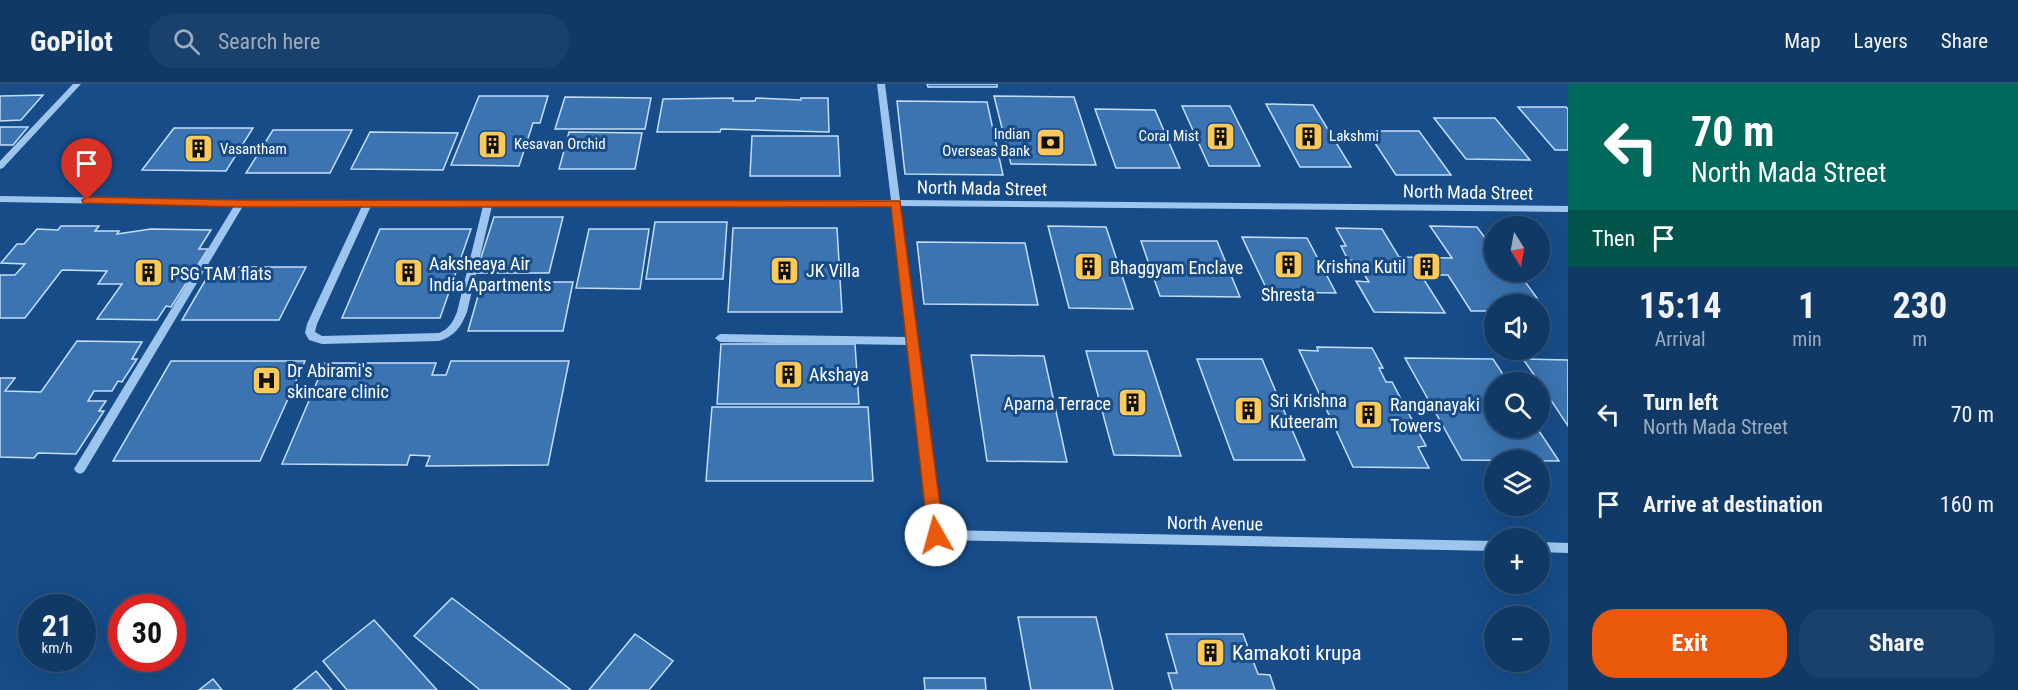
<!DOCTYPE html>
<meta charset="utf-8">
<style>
:root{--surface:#113966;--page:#1a406c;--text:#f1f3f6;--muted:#9cacbf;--line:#30537a;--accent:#ea580c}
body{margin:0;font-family:"Roboto Condensed",sans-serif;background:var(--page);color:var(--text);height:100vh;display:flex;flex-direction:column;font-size:22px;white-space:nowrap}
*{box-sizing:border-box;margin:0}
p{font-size:20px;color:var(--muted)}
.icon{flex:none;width:33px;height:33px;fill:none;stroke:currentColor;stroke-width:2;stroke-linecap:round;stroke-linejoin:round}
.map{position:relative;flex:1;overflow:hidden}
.drawer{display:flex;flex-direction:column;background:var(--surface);width:450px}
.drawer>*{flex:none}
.banner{background:#00695c;color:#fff;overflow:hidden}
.needle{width:39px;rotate:169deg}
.tools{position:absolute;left:1484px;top:132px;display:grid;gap:12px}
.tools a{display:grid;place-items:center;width:66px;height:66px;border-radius:50%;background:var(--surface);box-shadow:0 6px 24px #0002,0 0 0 2px var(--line);font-size:30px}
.speed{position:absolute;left:18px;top:510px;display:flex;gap:12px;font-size:30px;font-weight:700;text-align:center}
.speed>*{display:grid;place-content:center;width:78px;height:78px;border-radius:50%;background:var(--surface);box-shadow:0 6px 24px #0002,0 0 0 2px var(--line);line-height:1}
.speed small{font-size:15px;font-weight:400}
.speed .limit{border:9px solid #d22;background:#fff;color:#111}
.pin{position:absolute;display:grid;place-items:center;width:51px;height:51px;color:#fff;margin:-62px -26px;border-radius:50% 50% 50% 0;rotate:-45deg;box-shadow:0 0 6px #0007}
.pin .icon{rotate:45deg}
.me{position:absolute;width:66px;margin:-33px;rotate:353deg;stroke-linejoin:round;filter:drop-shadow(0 0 4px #0008)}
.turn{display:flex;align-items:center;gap:21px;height:126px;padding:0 24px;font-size:27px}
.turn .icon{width:78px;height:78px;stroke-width:2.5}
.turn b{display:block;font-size:42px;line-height:51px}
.then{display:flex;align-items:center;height:57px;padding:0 24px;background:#0003;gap:12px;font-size:22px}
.eta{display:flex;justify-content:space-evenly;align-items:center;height:102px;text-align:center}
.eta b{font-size:36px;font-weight:700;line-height:42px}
.action{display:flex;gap:12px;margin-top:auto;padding:12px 24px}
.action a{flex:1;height:69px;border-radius:24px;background:var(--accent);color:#fff;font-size:24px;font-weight:700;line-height:69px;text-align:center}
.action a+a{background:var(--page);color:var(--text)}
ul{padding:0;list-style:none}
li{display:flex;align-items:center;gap:18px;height:90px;padding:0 24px}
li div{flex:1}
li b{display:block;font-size:22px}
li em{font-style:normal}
header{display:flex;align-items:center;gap:36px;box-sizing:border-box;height:84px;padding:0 30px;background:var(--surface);border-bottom:2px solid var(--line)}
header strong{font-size:28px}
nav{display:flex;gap:33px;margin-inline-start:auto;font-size:21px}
.search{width:420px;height:54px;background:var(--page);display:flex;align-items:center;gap:15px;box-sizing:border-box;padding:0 21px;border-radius:24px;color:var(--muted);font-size:22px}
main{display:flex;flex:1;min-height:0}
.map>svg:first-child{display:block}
</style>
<header>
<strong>GoPilot</strong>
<div class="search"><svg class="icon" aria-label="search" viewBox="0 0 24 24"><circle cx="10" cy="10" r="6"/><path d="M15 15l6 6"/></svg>Search here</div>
<nav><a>Map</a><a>Layers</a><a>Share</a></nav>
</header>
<main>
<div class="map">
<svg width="1568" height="606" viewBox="0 0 1568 606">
<rect width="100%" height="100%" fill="#174c88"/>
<g fill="#3b74b0" stroke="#c3defa" stroke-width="1.5">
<polygon points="927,0 997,0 997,3 928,3"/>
<polygon points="43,11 21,36 0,37 0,12"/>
<polygon points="479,12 548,12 540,39 533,39 519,82 451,81"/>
<polygon points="994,12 1074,13 1096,81 1011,80"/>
<polygon points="565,13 651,14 645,45 555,45"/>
<polygon points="733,14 733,17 755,17 756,14 801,16 801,14 828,14 829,48 721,45 720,48 657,48 663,15"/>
<polygon points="897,17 987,18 1003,91 905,90"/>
<polygon points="1266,20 1313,21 1351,83 1300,83"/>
<polygon points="1182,22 1230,22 1260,82 1209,82"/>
<polygon points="1518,23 1566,23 1568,25 1568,66 1555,66"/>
<polygon points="1095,25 1155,26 1180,84 1116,84"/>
<polygon points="1434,34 1495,34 1530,76 1466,75"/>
<polygon points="0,43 28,43 13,61 0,61"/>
<polygon points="174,44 253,44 226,87 142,86"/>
<polygon points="273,46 352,46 330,89 246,89"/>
<polygon points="1367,47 1419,47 1451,91 1396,91"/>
<polygon points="370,48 458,49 443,86 351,85"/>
<polygon points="569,48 642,49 635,85 559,85"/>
<polygon points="752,52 838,52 840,92 750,92"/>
<polygon points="494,133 563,133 549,189 476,189"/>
<polygon points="655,138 727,138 723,195 646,195"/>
<polygon points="61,142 99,142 95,147 119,147 117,150 151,145 211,146 199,165 208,165 171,223 166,222 157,236 97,235 122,200 98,200 107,187 62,186 25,234 0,234 0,191 15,191 25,180 1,179 17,160 24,160 37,145 58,146"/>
<polygon points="1048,142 1106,143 1133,225 1069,224"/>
<polygon points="1430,142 1477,143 1494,166 1494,188 1518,188 1537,214 1532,214 1537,220 1494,220 1494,227 1471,227 1448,191 1421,191 1445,229 1374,228 1356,197 1369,198 1356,177 1348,176 1341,162 1346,162 1336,144 1382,145 1399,173 1452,174"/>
<polygon points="733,144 837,144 842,228 728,228"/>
<polygon points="380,145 471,145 440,234 342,234"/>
<polygon points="589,145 649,145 640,205 576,204"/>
<polygon points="1242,153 1307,154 1336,209 1268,208"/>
<polygon points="1141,157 1217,157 1240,213 1160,212"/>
<polygon points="917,158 1025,159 1038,221 924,220"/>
<polygon points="213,183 306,183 279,236 182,236"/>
<polygon points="482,198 573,198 563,247 468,247"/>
<polygon points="77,257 142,258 132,275 137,275 122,298 118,297 112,307 94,307 88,317 106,317 99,327 104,327 76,370 38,369 34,374 0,373 0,294 15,294 5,307 41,308"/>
<polygon points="721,260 855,260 859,320 717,320"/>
<polygon points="1317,263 1372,264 1383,284 1379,284 1386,298 1392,298 1426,362 1418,363 1429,384 1353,383 1299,266 1318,267"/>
<polygon points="1086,267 1147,267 1181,372 1114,371"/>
<polygon points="971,271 1044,272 1067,378 987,377"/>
<polygon points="1405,274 1493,275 1508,298 1494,298 1494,344 1537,344 1559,377 1462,376"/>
<polygon points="1197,275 1262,275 1305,376 1234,376"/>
<polygon points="1523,275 1568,276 1568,342 1539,298"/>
<polygon points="171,277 305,277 260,377 113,377"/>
<polygon points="451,277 569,277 548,381 426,382 430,372 410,371 407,381 282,380 325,279 436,279 432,291 446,291"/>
<polygon points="712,323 868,323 873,397 706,397"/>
<polygon points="452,514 571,606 480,606 414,552"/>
<polygon points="1018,533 1096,533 1113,606 1031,606"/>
<polygon points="374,536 437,606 347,606 323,577"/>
<polygon points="635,550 673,577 649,606 589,606"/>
<polygon points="1166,550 1243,550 1258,590 1270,591 1275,606 1173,606 1168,589 1177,589"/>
<polygon points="316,587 332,606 293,606"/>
<polygon points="924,594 985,594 986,606 925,606"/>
<polygon points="213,595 222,606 199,606"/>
</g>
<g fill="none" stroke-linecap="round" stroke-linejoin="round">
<g fill="#9ec5ee" fill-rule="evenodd">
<polygon points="73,0 81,0 3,84 0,85 0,77"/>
<path d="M877 0H885L900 116 1568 122V128L900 122 941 446 1494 457V467L936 456 932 455 908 261 720 258 715 254 720 250 907 253 891 122H492L467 228C461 243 455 252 439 257L322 260 309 256 305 249 307 240 362 122H243L84 388 80 390 76 388 74 385 234 122 0 118V112L240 116H891ZM371 122H483L457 228C453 238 449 245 439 249L322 252 315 248 317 240Z"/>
<polygon points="1539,458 1568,459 1568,469 1539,468"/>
</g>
</g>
<polygon fill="#ea580c" stroke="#983908" stroke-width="1.5" points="87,113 240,116 900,117 944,451 941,456 936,458 930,456 928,451 891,123 240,123 83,119 82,116"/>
<defs>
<symbol id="building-square" viewBox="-11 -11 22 22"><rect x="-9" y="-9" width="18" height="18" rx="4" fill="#ffc95a" stroke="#174c88"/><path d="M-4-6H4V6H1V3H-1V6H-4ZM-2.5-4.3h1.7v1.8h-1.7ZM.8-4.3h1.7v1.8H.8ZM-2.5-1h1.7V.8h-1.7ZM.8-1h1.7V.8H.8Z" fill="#111"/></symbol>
<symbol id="bank-square" viewBox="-11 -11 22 22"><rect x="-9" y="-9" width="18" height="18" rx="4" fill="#ffc95a" stroke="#174c88"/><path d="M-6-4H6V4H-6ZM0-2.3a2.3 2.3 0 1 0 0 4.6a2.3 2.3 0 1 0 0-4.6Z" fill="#111"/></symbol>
<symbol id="hospital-square" viewBox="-11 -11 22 22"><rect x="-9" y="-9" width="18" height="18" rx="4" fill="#ffc95a" stroke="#174c88"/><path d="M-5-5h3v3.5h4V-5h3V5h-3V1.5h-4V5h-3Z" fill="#111"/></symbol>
</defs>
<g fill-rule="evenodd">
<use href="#building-square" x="1204" y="36" width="33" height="33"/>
<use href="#building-square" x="1292" y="36" width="33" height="33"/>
<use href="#bank-square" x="1034" y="42" width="33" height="33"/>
<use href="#building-square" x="476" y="44" width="33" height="33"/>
<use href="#building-square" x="182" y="48" width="33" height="33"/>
<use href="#building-square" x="1272" y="164" width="33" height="33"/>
<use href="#building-square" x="1410" y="166" width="33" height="33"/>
<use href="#building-square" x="1072" y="166" width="33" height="33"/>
<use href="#building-square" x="768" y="170" width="33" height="33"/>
<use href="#building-square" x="132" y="172" width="33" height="33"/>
<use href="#building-square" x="392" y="172" width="33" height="33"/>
<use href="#building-square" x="772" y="274" width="33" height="33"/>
<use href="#hospital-square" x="250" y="280" width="33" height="33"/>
<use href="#building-square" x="1116" y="302" width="33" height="33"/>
<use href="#building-square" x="1232" y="310" width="33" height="33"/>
<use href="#building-square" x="1352" y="314" width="33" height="33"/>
<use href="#building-square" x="1194" y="552" width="33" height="33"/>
</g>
<g text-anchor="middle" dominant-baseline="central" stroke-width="6" stroke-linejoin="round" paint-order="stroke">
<g font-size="15" fill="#fff" stroke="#174c88" text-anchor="start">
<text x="1030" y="50" text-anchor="end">Indian<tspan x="1030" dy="17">Overseas Bank</tspan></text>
<text x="1199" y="52" text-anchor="end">Coral Mist</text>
<text x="1329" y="52">Lakshmi</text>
<text x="514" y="60">Kesavan Orchid</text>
<text x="220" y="65">Vasantham</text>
</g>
<g font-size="18" fill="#fff" stroke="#174c88">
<text transform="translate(982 104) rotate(1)">North Mada Street</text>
<text transform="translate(1468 108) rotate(1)">North Mada Street</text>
<text transform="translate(1215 439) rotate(1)">North Avenue</text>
</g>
<g font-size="18" fill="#fff" stroke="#174c88" text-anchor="start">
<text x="429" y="179">Aaksheaya Air<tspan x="429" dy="21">India Apartments</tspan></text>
<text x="1406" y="182" text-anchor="end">Krishna Kutil</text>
<text x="1110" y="183">Bhaggyam Enclave</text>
<text x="806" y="186">JK Villa</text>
<text x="170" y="189">PSG TAM flats</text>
<text x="1288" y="210" text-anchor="middle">Shresta</text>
<text x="287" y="286">Dr Abirami's<tspan x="287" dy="21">skincare clinic</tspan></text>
<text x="809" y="290">Akshaya</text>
<text x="1270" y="316">Sri Krishna<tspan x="1270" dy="21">Kuteeram</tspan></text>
<text x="1111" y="319" text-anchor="end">Aparna Terrace</text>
<text x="1390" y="320">Ranganayaki<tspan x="1390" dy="21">Towers</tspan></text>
</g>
<g font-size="21" fill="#fff" stroke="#174c88" text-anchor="start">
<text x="1232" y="569">Kamakoti krupa</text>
</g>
</g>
</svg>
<div class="tools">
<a><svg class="needle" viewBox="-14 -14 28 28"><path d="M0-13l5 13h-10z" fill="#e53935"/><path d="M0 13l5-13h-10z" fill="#9cacbf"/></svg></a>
<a><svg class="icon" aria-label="sound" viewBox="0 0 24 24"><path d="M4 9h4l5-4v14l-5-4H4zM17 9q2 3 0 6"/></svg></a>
<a><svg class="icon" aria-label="search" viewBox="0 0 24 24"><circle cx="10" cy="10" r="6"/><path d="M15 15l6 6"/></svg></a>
<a><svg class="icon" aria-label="layers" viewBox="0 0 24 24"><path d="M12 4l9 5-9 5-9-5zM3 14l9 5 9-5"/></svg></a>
<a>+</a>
<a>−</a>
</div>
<div class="speed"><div>21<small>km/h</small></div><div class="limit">30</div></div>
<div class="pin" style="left:87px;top:116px;background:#d93025"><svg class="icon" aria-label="arrive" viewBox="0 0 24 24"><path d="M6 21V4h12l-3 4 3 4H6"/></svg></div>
<svg class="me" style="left:936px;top:451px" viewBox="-20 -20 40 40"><circle r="19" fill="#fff"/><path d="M0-13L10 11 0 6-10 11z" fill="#ea580c"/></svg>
</div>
<section class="drawer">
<div class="banner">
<div class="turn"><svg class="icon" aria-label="left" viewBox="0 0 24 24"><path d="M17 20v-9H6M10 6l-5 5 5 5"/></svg><div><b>70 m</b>North Mada Street</div></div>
<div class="then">Then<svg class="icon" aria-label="arrive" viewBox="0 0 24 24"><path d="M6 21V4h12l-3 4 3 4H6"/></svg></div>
</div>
<div class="eta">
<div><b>15:14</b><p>Arrival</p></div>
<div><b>1</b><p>min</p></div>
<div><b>230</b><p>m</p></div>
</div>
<ul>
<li><svg class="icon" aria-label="left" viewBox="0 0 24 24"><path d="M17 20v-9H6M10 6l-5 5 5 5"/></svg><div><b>Turn left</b><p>North Mada Street</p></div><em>70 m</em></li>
<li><svg class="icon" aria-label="arrive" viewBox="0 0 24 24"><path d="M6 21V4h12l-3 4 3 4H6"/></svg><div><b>Arrive at destination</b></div><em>160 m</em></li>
</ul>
<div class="action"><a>Exit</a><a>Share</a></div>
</section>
</main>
